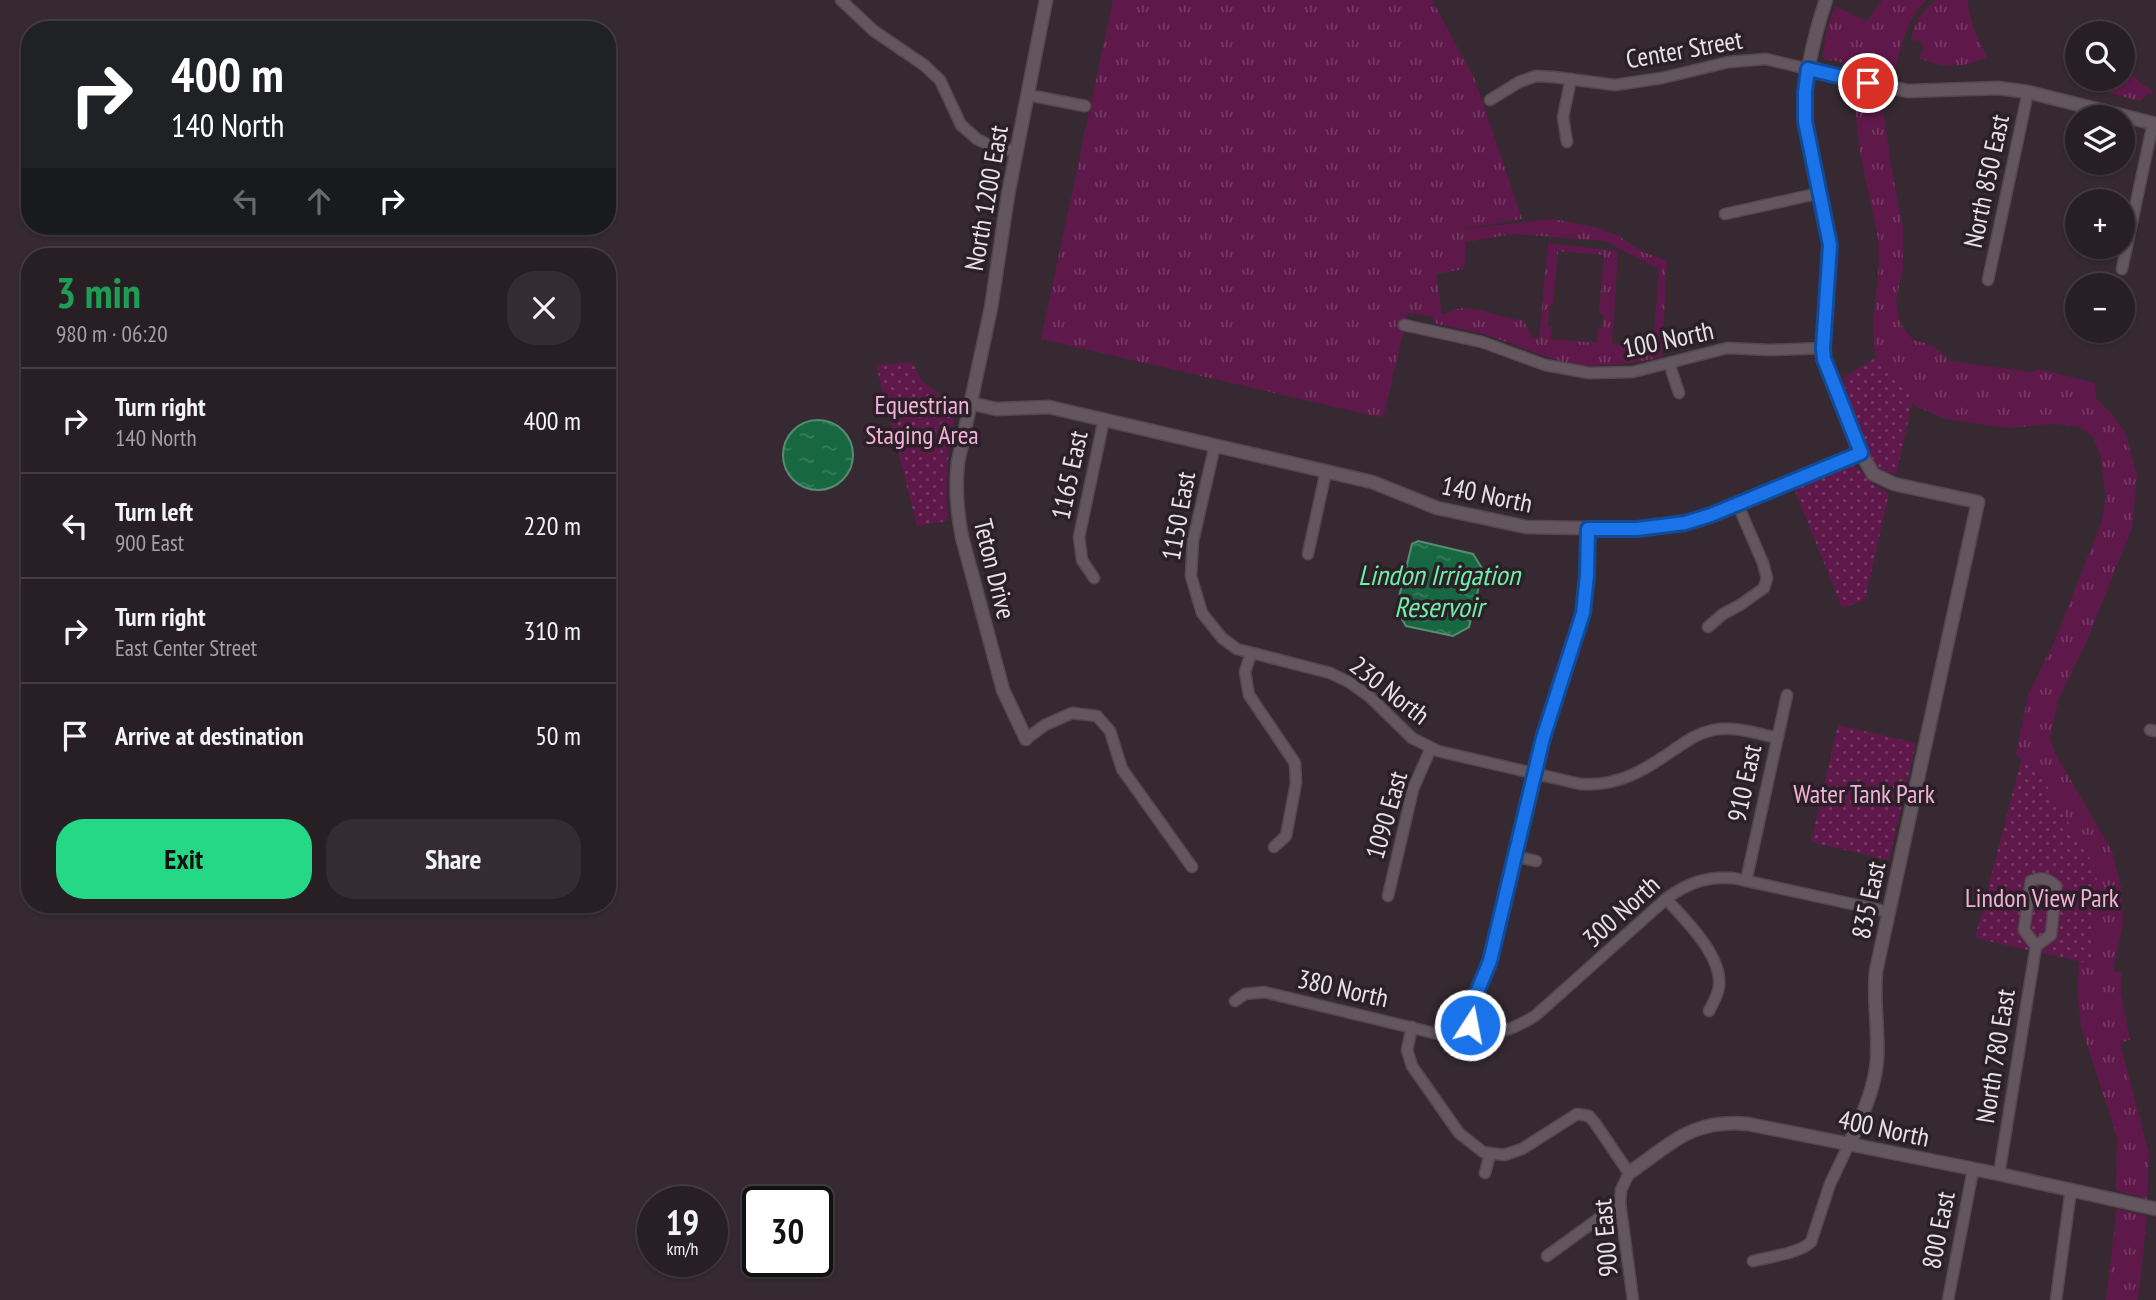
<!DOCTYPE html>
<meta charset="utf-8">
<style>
:root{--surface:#281f25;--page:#342c32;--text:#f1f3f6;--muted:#a5a2a7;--line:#443d42;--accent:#24d886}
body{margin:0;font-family:"PT Sans Narrow",sans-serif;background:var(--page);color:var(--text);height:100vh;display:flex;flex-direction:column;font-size:26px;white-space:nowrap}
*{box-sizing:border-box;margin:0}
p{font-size:23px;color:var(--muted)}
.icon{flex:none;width:38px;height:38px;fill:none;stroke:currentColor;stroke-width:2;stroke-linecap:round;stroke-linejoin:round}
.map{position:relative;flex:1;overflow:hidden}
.panel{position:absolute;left:21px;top:248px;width:595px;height:665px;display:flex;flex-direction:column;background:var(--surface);border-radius:28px;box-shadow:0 2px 5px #0004,0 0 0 2px var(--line)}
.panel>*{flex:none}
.hud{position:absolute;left:21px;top:21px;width:595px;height:214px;border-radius:28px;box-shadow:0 2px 5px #0004,0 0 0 2px var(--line);background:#202124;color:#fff;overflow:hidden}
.tools{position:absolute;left:2065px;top:21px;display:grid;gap:14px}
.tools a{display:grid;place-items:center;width:70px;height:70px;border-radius:50%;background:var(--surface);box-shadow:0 2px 5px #0004,0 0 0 2px var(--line);font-size:35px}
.speed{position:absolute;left:637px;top:1186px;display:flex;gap:14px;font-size:35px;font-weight:700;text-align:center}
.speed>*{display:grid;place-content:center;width:91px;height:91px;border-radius:50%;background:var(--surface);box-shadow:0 2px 5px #0004,0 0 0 2px var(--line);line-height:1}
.speed small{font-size:18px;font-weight:400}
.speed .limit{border:4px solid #111;border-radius:10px;background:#fff;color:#111}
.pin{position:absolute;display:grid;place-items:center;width:60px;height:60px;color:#fff;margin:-30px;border:4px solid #fff;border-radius:50%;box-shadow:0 2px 7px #0007}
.me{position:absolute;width:77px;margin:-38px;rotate:11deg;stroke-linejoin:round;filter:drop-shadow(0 0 5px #0008)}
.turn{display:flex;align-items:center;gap:24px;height:147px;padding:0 35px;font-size:32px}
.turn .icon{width:91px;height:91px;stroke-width:2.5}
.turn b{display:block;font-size:49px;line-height:60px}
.lanes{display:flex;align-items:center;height:66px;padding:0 35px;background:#0003;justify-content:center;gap:35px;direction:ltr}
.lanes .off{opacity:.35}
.round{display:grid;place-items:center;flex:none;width:74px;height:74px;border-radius:28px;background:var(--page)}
.summary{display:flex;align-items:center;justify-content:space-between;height:119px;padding:0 35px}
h1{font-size:42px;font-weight:800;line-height:52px;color:#1e9e55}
.action{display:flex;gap:14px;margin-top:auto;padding:14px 35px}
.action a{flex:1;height:80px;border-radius:28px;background:var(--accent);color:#111;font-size:28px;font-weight:800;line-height:80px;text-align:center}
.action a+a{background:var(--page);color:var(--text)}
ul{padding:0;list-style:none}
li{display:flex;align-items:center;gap:21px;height:105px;padding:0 35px;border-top:2px solid var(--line)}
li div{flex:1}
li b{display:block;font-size:26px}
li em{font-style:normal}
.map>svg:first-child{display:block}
</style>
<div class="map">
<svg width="2156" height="1300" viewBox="0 0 2156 1300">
<defs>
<pattern id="grass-tufts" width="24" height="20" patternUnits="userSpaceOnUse" patternTransform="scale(1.75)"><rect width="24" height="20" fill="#5e194a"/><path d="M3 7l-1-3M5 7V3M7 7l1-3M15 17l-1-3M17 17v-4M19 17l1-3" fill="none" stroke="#753a64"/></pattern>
<pattern id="park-dots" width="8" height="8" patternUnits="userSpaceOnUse" patternTransform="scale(1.75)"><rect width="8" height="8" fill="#5e194a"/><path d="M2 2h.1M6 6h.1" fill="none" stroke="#753a64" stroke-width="1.8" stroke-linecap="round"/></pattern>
<pattern id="water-ripples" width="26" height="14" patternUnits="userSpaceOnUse" patternTransform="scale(1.75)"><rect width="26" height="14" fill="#176840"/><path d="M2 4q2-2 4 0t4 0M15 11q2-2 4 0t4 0" fill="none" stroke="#397d5c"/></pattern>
</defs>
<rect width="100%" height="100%" fill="#362931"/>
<g fill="url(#grass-tufts)" fill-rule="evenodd">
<path d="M1113 0H1432L1475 80 1522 219 1453 230 1553 219 1599 228 1617 235 1641 251 1667 261 1662 357C1635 363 1608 367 1581 365 1550 361 1522 347 1493 337 1474 331 1453 328 1434 323L1433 317 1408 313 1383 418 1041 339ZM1514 234 1605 241 1659 269 1653 347 1612 343 1618 255 1617 251 1548 243 1539 338H1533L1523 320C1504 319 1482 308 1465 308 1457 308 1449 312 1442 314L1436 274 1464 269 1466 242ZM1558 251 1604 255 1599 313 1604 314 1602 328H1598L1597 343 1551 339 1552 327 1548 326 1549 306H1553Z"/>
<path d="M1882 0H1926C1906 21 1901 47 1894 74L1857 67 1856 72 1838 61 1826 60 1822 57 1827 29 1835 6 1867 21Z"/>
<path d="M1935 0H1967L1973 27 1987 57C1965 68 1942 69 1920 58L1924 46 1920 41 1911 40C1914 23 1922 11 1935 0Z"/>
<polygon points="2123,67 2126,68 2140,83 2152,90 2153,95 2148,94 2140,101 2087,87 2093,79 2123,79"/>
<polygon points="1853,89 1881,95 1892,171 1903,230 1903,267 1896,301 1900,323 1913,340 1932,345 1950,361 2031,372 2039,369 2095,383 2096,398 2111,413 2125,432 2137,476 2132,528 2085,645 2058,700 2050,738 2056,755 2112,851 2122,891 2123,924 2113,971 2122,973 2121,992 2130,1040 2120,1043 2149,1154 2147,1199 2116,1190 2117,1137 2081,1026 2077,989 2079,961 2091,963 2098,884 2092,862 2041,776 2016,754 2028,695 2055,640 2101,523 2106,497 2100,454 2093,437 2079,427 2054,424 2007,428 1946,419 1915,406 1881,368 1875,354 1873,326 1879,263 1878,238 1860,152"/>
<polygon points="2117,1209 2147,1216 2138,1300 2106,1300"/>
</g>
<g fill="url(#park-dots)">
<polygon points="1877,357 1913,399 1896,475 1876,467 1863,447 1842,378"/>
<path d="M912 362 922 381 956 406C949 446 944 480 948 521L917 526 876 365Z"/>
<polygon points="1854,464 1872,484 1889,493 1865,600 1842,608 1794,488"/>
<polygon points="1838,725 1916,743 1889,860 1811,842"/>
<polygon points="2022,757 2041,776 2092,862 2098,884 2091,964 1975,938"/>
</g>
<g fill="url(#water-ripples)" stroke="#568c72" stroke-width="2">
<circle cx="818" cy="455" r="35"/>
<polygon points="1418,541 1473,554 1483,570 1469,627 1453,636 1406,626 1396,609 1412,544"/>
</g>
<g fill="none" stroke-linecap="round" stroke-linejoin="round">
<defs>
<g id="minor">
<polyline points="841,0 874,31 924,65 940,80 961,125 977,139 989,145 1016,152"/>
<polyline points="1028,95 1085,106"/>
<polyline points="1490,100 1519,82 1536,76 1554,77 1615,85 1662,78 1729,62 1766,59 1808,69"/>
<polyline points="1567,142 1563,117 1571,79"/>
<polyline points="1725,214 1820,193"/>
<polyline points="2122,269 2153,123"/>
<polyline points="1988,280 2028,92"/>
<polyline points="1404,325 1482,342 1545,365 1589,373 1633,372 1727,348 1770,350 1823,348"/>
<polyline points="1669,363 1679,393"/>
<path d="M1215 445 1193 541 1191 576 1202 613 1222 638 1237 649 1330 673 1349 682 1370 697 1412 738 1438 751 1580 784C1618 787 1645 770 1675 749 1687 741 1698 733 1713 730 1734 726 1757 733 1777 738"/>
<polyline points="1308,554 1326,471"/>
<polyline points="1094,578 1082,560 1079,537 1104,419"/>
<polyline points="1708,627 1723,614 1740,605 1764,588 1767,578 1763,563 1737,503"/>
<polyline points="1251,653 1245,672 1249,695 1295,763 1296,783 1286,836 1274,847"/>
<polyline points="2150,730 2156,731"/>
<polyline points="1026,739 1045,725 1072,713 1097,716 1110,731 1122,769 1192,867"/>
<polyline points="1514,856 1536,861"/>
<polyline points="1746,881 1787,695"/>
<polyline points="1388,896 1413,789 1431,748"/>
<path d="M1666 899C1685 919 1727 960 1718 991 1716 998 1712 1005 1709 1011"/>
<path d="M1235 1001 1245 994 1264 992 1442 1035C1478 1040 1504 1035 1535 1016L1666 899C1687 883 1707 876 1733 878L1889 912"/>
<polyline points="1412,1027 1407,1050 1412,1066 1459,1133 1483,1152 1504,1155 1522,1149 1577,1114 1589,1116 1595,1123 1629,1173 1621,1190 1620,1203 1633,1300"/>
<polyline points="1471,1038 1470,1025 1475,997 1490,961 1535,765 1582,613 1587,575 1588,529"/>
<polyline points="1485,1173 1490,1154"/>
<path d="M1999 1174 2036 946 2051 935 2056 886C2048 879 2042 876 2031 881L2024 930 2036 946"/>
<polyline points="1547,1256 1620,1203"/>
<path d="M1753 1261C1769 1257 1800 1253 1811 1242L1830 1184 1849 1144"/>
<polyline points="1948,1300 1973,1170"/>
<polyline points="2056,1300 2071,1189"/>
</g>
<g id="tertiary">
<path d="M1826 0C1814 36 1805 73 1804 112L1830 245 1823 348 1824 359 1861 453 1873 474 1894 484 1978 502 1876 971C1873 1000 1879 1030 1877 1060 1875 1088 1862 1118 1849 1144"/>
<polyline points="1808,69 1908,91 1998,88 2028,92 2156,124"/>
<polyline points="970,403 996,409 1049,407 1372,482 1437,508 1526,527 1637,529 1685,524 1711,515 1861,453"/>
<path d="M1026 739 1003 690 962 537C957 512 955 488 958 462L991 308 1008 195 1046 0"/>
<path d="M1629 1173C1671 1144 1693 1118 1748 1124L1999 1174 2156 1209"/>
</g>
</defs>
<use href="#minor" stroke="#52484e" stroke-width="13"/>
<use href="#tertiary" stroke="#52484e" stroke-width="15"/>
<use href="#minor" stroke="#64565e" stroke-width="10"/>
<use href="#tertiary" stroke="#64565e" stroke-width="12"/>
</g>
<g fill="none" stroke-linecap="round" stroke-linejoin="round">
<defs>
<polyline id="route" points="1470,1025 1475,997 1490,961 1543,738 1583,613 1587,575 1588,529 1637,529 1685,523 1711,515 1861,453 1824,359 1823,348 1830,245 1805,121 1805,92 1808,69 1868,83"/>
</defs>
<use href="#route" stroke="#114b97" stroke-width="18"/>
<use href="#route" stroke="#1a73e8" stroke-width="12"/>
</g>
<g text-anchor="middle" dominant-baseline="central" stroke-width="7" stroke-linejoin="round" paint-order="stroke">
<g font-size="26" fill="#e9e1e6" stroke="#2b2027">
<text transform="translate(1684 49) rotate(-10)">Center Street</text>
<text transform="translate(1986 181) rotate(-78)">North 850 East</text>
<text transform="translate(986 198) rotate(-80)">North 1200 East</text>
<text transform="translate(1668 339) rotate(-12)">100 North</text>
<text transform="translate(1069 475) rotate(-78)">1165 East</text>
<text transform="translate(1487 494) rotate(12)">140 North</text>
<text transform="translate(1178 516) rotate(-80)">1150 East</text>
<text transform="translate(995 569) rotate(76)">Teton Drive</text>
<text transform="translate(1390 690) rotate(38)">230 North</text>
<text transform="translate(1744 783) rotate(-78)">910 East</text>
<text transform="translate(1386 815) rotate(-74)">1090 East</text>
<text transform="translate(1868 900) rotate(-78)">835 East</text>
<text transform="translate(1621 911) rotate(-42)">300 North</text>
<text transform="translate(1343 988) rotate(13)">380 North</text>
<text transform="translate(1995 1056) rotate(-81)">North 780 East</text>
<text transform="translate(1884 1128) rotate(12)">400 North</text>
<text transform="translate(1938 1230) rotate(-79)">800 East</text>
<text transform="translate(1605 1238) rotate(-95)">900 East</text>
</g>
<g font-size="26" fill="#f3b1da" stroke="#2b2027">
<text x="922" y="404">Equestrian<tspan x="922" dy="30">Staging Area</tspan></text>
<text x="1864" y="793">Water Tank Park</text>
<text x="2042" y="897">Lindon View Park</text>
</g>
<g font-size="28" font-style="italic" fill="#6ef0a8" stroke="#2b2027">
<text x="1439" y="574">Lindon Irrigation<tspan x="1439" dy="32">Reservoir</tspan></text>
</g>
</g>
</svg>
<div class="tools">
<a><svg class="icon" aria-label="search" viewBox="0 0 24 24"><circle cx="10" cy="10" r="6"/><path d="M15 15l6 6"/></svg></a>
<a><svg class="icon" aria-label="layers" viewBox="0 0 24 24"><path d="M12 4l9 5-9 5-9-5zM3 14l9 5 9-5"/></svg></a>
<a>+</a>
<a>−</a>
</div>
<div class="speed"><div>19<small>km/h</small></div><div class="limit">30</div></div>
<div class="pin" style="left:1868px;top:83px;background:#d93025"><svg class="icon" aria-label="arrive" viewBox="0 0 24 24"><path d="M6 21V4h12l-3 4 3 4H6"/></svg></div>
<svg class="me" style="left:1470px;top:1025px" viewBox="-20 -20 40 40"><circle r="17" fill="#1a73e8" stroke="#fff" stroke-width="3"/><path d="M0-11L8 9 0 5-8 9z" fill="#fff"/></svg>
<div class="hud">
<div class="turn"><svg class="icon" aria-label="right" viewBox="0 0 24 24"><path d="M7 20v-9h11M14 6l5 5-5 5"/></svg><div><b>400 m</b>140 North</div></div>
<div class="lanes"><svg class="icon off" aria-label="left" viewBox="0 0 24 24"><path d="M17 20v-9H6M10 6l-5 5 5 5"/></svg><svg class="icon off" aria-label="ahead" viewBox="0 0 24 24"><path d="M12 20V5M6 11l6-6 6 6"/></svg><svg class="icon" aria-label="right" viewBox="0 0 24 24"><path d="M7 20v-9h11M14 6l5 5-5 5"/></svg></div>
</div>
<section class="panel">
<div class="summary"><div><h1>3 min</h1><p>980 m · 06:20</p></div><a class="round"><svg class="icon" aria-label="close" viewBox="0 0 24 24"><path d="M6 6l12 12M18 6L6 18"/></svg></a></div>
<ul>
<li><svg class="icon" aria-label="right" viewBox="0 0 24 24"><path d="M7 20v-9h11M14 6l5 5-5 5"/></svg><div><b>Turn right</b><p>140 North</p></div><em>400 m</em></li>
<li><svg class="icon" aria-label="left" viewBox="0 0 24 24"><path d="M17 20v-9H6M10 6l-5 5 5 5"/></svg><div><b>Turn left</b><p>900 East</p></div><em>220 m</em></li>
<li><svg class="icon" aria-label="right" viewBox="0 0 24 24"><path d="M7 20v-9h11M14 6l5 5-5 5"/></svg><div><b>Turn right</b><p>East Center Street</p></div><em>310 m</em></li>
<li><svg class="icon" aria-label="arrive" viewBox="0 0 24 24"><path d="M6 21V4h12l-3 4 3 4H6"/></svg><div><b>Arrive at destination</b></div><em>50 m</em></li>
</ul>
<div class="action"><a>Exit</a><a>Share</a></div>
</section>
</div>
